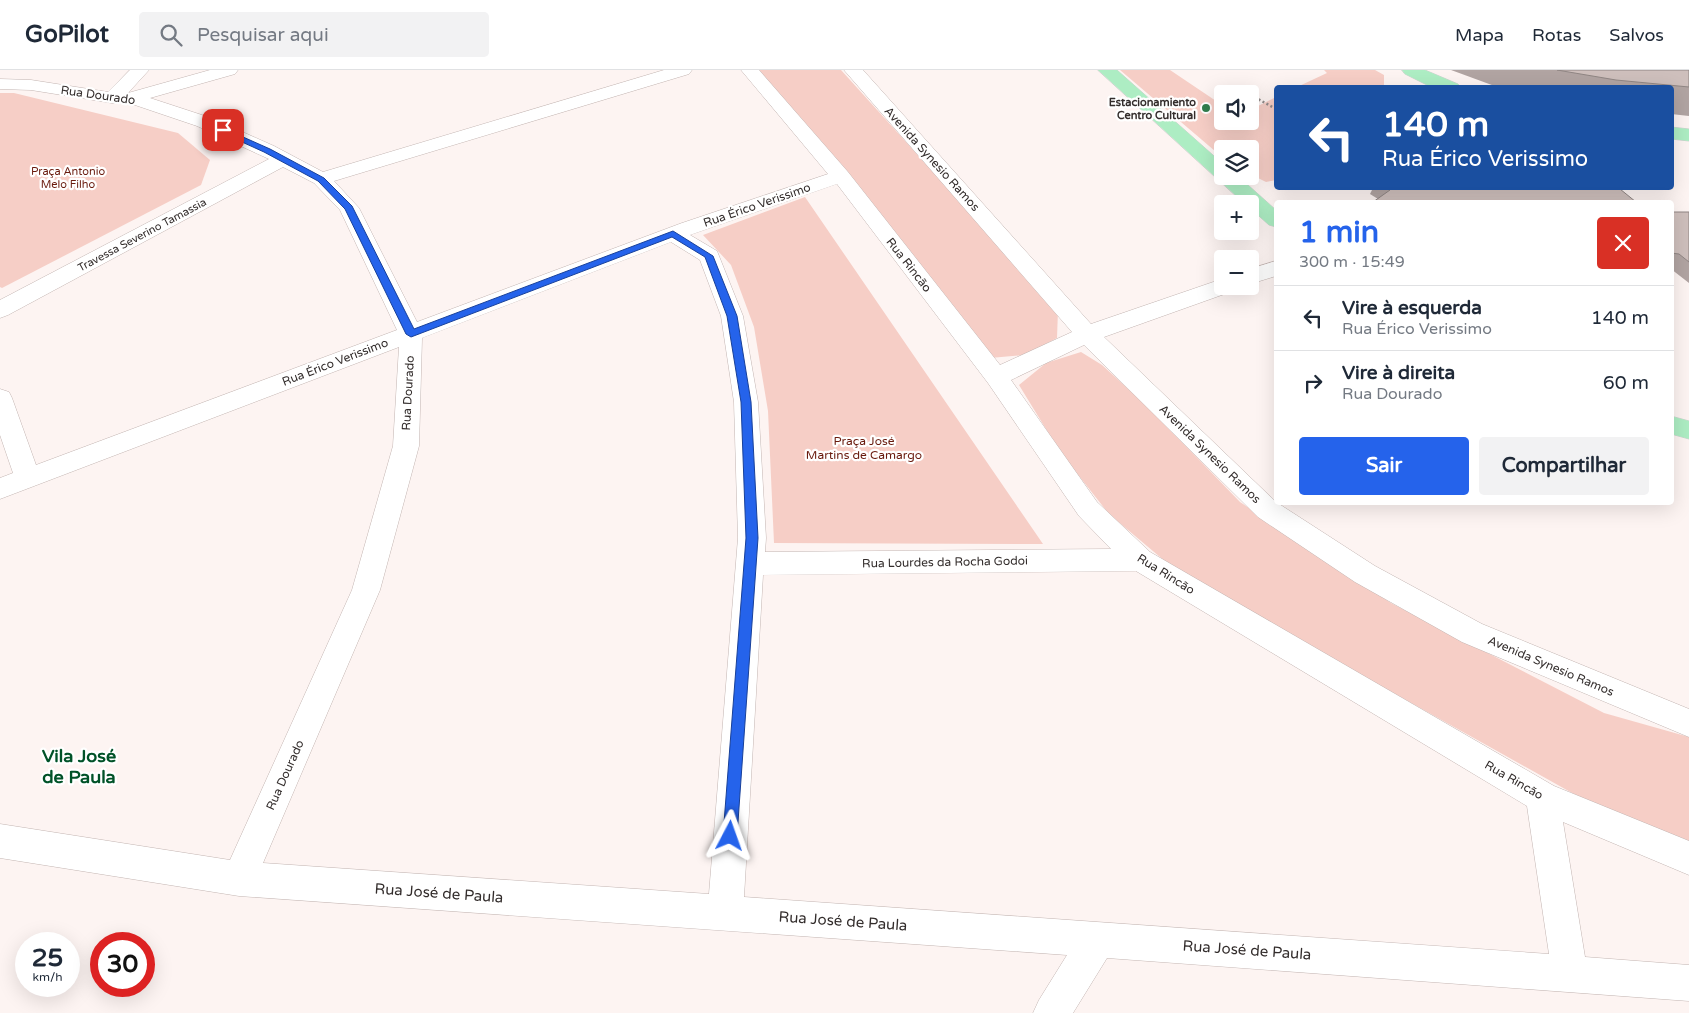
<!DOCTYPE html>
<html lang="pt">
<meta charset="utf-8">
<style>
:root{--surface:#fff;--page:#f2f2f3;--text:#1f2937;--muted:#747a83;--line:#e0e1e3;--accent:#2563eb}
body{margin:0;font-family:"Varela Round",sans-serif;background:var(--page);color:var(--text);height:100vh;display:flex;flex-direction:column;font-size:19px;white-space:nowrap}
*{box-sizing:border-box;margin:0}
p{font-size:16px;color:var(--muted)}
.icon{flex:none;width:28px;height:28px;fill:none;stroke:currentColor;stroke-width:2;stroke-linecap:round;stroke-linejoin:round}
.map{position:relative;flex:1;overflow:hidden}
.drawer{position:absolute;left:1274px;top:130px;width:400px;height:305px;display:flex;flex-direction:column;background:var(--surface);border-radius:5px;box-shadow:0 5px 20px #0002}
.drawer>*{flex:none}
.hud{position:absolute;left:1274px;top:15px;width:400px;height:105px;border-radius:5px;box-shadow:0 5px 20px #0002;background:#1a4fa0;color:#fff;overflow:hidden}
.buttons{position:absolute;left:1214px;top:15px;display:grid;gap:10px}
.buttons a{display:grid;place-items:center;width:45px;height:45px;border-radius:5px;background:var(--surface);box-shadow:0 5px 20px #0002;font-size:25px}
.speed{position:absolute;left:15px;top:862px;display:flex;gap:10px;font-size:25px;font-weight:700;text-align:center}
.speed>*{display:grid;place-content:center;width:65px;height:65px;border-radius:50%;background:var(--surface);box-shadow:0 5px 20px #0002;line-height:1}
.speed small{font-size:12px;font-weight:400}
.speed .limit{border:8px solid #d22;background:#fff;color:#111}
.pin{position:absolute;display:grid;place-items:center;width:42px;height:42px;color:#fff;margin:-21px;border-radius:10px;box-shadow:0 2px 8px #0006}
.me{position:absolute;width:55px;margin:-28px;rotate:4deg;stroke-linejoin:round;filter:drop-shadow(0 0 4px #0008)}
.turn{display:flex;align-items:center;gap:18px;height:105px;padding:0 25px;font-size:22px}
.turn .icon{width:65px;height:65px;stroke-width:2.5}
.turn b{display:block;font-size:35px;line-height:42px}
.round{display:grid;place-items:center;flex:none;width:52px;height:52px;border-radius:5px;background:var(--page)}
.summary{display:flex;align-items:center;justify-content:space-between;height:85px;padding:0 25px}
h1{font-size:30px;font-weight:700;line-height:38px;color:var(--accent)}
.action{display:flex;gap:10px;margin-top:auto;padding:10px 25px}
.action a{flex:1;height:58px;border-radius:5px;background:var(--accent);color:#fff;font-size:20px;font-weight:700;line-height:58px;text-align:center}
.action a+a{background:var(--page);color:var(--text)}
ul{padding:0;list-style:none}
li{display:flex;align-items:center;gap:15px;height:65px;padding:0 25px;border-top:1px solid var(--line)}
li div{flex:1}
li b{display:block;font-size:19px}
li em{font-style:normal}
header{display:flex;align-items:center;gap:30px;box-sizing:border-box;height:70px;padding:0 25px;background:var(--surface);border-bottom:1px solid var(--line)}
header strong{font-size:24px}
nav{display:flex;gap:28px;margin-inline-start:auto;font-size:18px}
.search{width:350px;height:45px;background:var(--page);display:flex;align-items:center;gap:12px;box-sizing:border-box;padding:0 18px;border-radius:5px;color:var(--muted);font-size:19px}
.map>svg:first-child{display:block}
</style>
<header>
<strong>GoPilot</strong>
<div class="search"><svg class="icon" aria-label="search" viewBox="0 0 24 24"><circle cx="10" cy="10" r="6"/><path d="M15 15l6 6"/></svg>Pesquisar aqui</div>
<nav><a>Mapa</a><a>Rotas</a><a>Salvos</a></nav>
</header>
<div class="map">
<svg width="1689" height="943" viewBox="0 0 1689 943">
<rect width="100%" height="100%" fill="#fdf4f2"/>
<g fill="#f6cec6">
<polygon points="756,0 841,0 1058,240 1057,268 1025,285 990,288"/>
<polygon points="1120,0 1170,0 1222,35 1222,51 1250,51 1250,40 1276,27 1276,110 1266,112 1250,104 1250,79 1222,79 1222,87"/>
<polygon points="1324,0 1375,0 1384,5 1384,17 1297,17 1327,3"/>
<polygon points="0,23 14,23 178,63 210,90 201,115 2,218 0,217"/>
<polygon points="805,127 1043,474 774,473 768,341 754,257 731,195 703,165"/>
<polygon points="1081,282 1102,295 1147,336 1240,432 1391,533 1604,643 1689,667 1689,771 1581,728 1179,503 1109,444 1060,382 1019,315 1046,293"/>
</g>
<g fill="none" stroke-linecap="round" stroke-linejoin="round">
<defs>
<g id="minor">
<path d="M130 0H149L128 23 210 0H238L235 4 150 28 211 48 274 76 323 102 664 0H692L689 4 334 111 359 138 417 252 682 153 828 104 741 0H759L848 102 1000 295 1072 262 844 0H863L1091 254 1222 209V216H1236L1233 221 1104 267 1276 432 1375 496 1482 554 1689 639V667L1462 572 1355 512 1258 447 1084 275 1011 310 1097 432 1150 482 1554 716 1689 771V805L1563 752 1585 887 1689 895V931L1107 888 1073 943H1033L1039 930 1067 885 239 826 0 788V754L230 790 352 520 393 376 399 277 0 429V408L13 403 0 365V319L9 322 12 328 36 395 397 260 340 140 314 113 283 97 8 245 0 248V230L269 89 197 56 129 33H112L31 20 0 19V9L31 10 108 22ZM837 114 988 313 1079 446 1111 479 765 482 766 468 758 332 743 246 717 181 690 165ZM671 172 700 190 721 246 734 332 738 468 709 824 263 793 380 520 419 376 422 268ZM1136 501 1527 736 1549 884 744 827 763 505Z"/>
<polygon points="1276,191 1276,206 1250,214 1250,199"/>
</g>
<g id="primary">
<polygon points="1098,0 1117,0 1222,93 1222,106 1238,106 1276,140 1276,157 1269,155 1250,138 1250,134 1245,134"/>
<polygon points="1402,0 1425,0 1458,14 1461,18 1433,18 1405,4"/>
<polygon points="1671,57 1689,59 1689,71 1671,69"/>
<polygon points="1671,346 1689,351 1689,369 1671,364"/>
</g>
</defs>
<use href="#minor" stroke="#c3b5b2" stroke-width="1"/>
<use href="#primary" stroke="#d2d1d1" stroke-width="1"/>
<polyline stroke="#948c8b" stroke-width="2.5" stroke-dasharray="2 2.5" stroke-linecap="butt" points="1250,19 1258,29 1276,39"/>
<use href="#minor" fill="#fff" fill-rule="evenodd"/>
<use href="#primary" fill="#adedc3" fill-rule="evenodd"/>
</g>
<g fill="#b1a4a2">
<polygon points="1451,0 1689,0 1689,46 1671,44 1671,18 1500,18"/>
<polygon points="1373,118 1603,118 1378,129 1370,124"/>
<polygon points="1671,142 1689,142 1689,213 1671,199"/>
</g>
<g fill="#cebfbc" stroke="#908684">
<polygon points="1557,0 1689,0 1689,17 1616,10"/>
<polygon points="1385,118 1603,118 1620,119 1636,132 1373,132 1390,120"/>
<polygon points="1671,142 1689,142 1689,192 1679,184 1671,183"/>
</g>
<polygon fill="#2563eb" stroke="#184099" points="220,59 225,59 270,79 324,108 352,136 414,259 673,161 713,186 737,246 751,332 758,468 737,766 735,770 730,772 725,770 723,766 746,468 741,332 727,246 705,187 672,167 411,267 406,264 345,139 318,111 264,82 220,62"/>
<circle fill="#307e4d" stroke="#fff" stroke-width="2" cx="1206" cy="38" r="5"/>
<g text-anchor="middle" dominant-baseline="central" stroke-width="4.5" stroke-linejoin="round" paint-order="stroke">
<g font-size="11" font-weight="bold" fill="#332d2c" stroke="#fff" text-anchor="end">
<text x="1196" y="32">Estacionamiento<tspan x="1196" dy="13">Centro Cultural</tspan></text>
</g>
<g font-size="11" fill="#691a0d" stroke="#fff">
<text x="68" y="101">Praça Antonio<tspan x="68" dy="13">Melo Filho</tspan></text>
</g>
<g font-size="11" fill="#332d2c" stroke="#fff">
<text transform="translate(142 165) rotate(-28)">Travessa Severino Tamassia</text>
</g>
<g font-size="12" fill="#332d2c" stroke="#fff">
<text transform="translate(98 25) rotate(8)">Rua Dourado</text>
<text transform="translate(932 89) rotate(48)">Avenida Synesio Ramos</text>
<text transform="translate(757 135) rotate(-19)">Rua Érico Verissimo</text>
<text transform="translate(909 195) rotate(52)">Rua Rincão</text>
<text transform="translate(335 292) rotate(-21)">Rua Érico Verissimo</text>
<text transform="translate(408 323) rotate(-87)">Rua Dourado</text>
<text transform="translate(1210 384) rotate(44)">Avenida Synesio Ramos</text>
<text transform="translate(945 492) rotate(-1)">Rua Lourdes da Rocha Godoi</text>
<text transform="translate(1166 504) rotate(32)">Rua Rincão</text>
<text transform="translate(1551 596) rotate(23)">Avenida Synesio Ramos</text>
<text transform="translate(285 705) rotate(-66)">Rua Dourado</text>
<text transform="translate(1514 710) rotate(30)">Rua Rincão</text>
</g>
<g font-size="12" fill="#691a0d" stroke="#fff">
<text x="864" y="371">Praça José<tspan x="864" dy="14">Martins de Camargo</tspan></text>
</g>
<g font-size="15" fill="#332d2c" stroke="#fff">
<text transform="translate(439 823) rotate(4)">Rua José de Paula</text>
<text transform="translate(843 851) rotate(4)">Rua José de Paula</text>
<text transform="translate(1247 880) rotate(4)">Rua José de Paula</text>
</g>
<g font-size="18" font-weight="bold" fill="#005228" stroke="#fff">
<text x="79" y="686">Vila José<tspan x="79" dy="21">de Paula</tspan></text>
</g>
</g>
</svg>
<div class="buttons">
<a><svg class="icon" aria-label="sound" viewBox="0 0 24 24"><path d="M4 9h4l5-4v14l-5-4H4zM17 9q2 3 0 6"/></svg></a>
<a><svg class="icon" aria-label="layers" viewBox="0 0 24 24"><path d="M12 4l9 5-9 5-9-5zM3 14l9 5 9-5"/></svg></a>
<a>+</a>
<a>−</a>
</div>
<div class="speed"><div>25<small>km/h</small></div><div class="limit">30</div></div>
<div class="pin" style="left:223px;top:60px;background:#d93025"><svg class="icon" aria-label="arrive" viewBox="0 0 24 24"><path d="M6 21V4h12l-3 4 3 4H6"/></svg></div>
<svg class="me" style="left:730px;top:766px" viewBox="-20 -20 40 40"><path d="M0-17L14 15 0 8-14 15z" fill="#2563eb" stroke="#fff" stroke-width="4"/></svg>
<div class="hud">
<div class="turn"><svg class="icon" aria-label="left" viewBox="0 0 24 24"><path d="M17 20v-9H6M10 6l-5 5 5 5"/></svg><div><b>140 m</b>Rua Érico Verissimo</div></div>
</div>
<section class="drawer">
<div class="summary"><div><h1>1 min</h1><p>300 m · 15:49</p></div><a class="round" style="background:#d93025;color:#fff"><svg class="icon" aria-label="close" viewBox="0 0 24 24"><path d="M6 6l12 12M18 6L6 18"/></svg></a></div>
<ul>
<li><svg class="icon" aria-label="left" viewBox="0 0 24 24"><path d="M17 20v-9H6M10 6l-5 5 5 5"/></svg><div><b>Vire à esquerda</b><p>Rua Érico Verissimo</p></div><em>140 m</em></li>
<li><svg class="icon" aria-label="right" viewBox="0 0 24 24"><path d="M7 20v-9h11M14 6l5 5-5 5"/></svg><div><b>Vire à direita</b><p>Rua Dourado</p></div><em>60 m</em></li>
</ul>
<div class="action"><a>Sair</a><a>Compartilhar</a></div>
</section>
</div>
